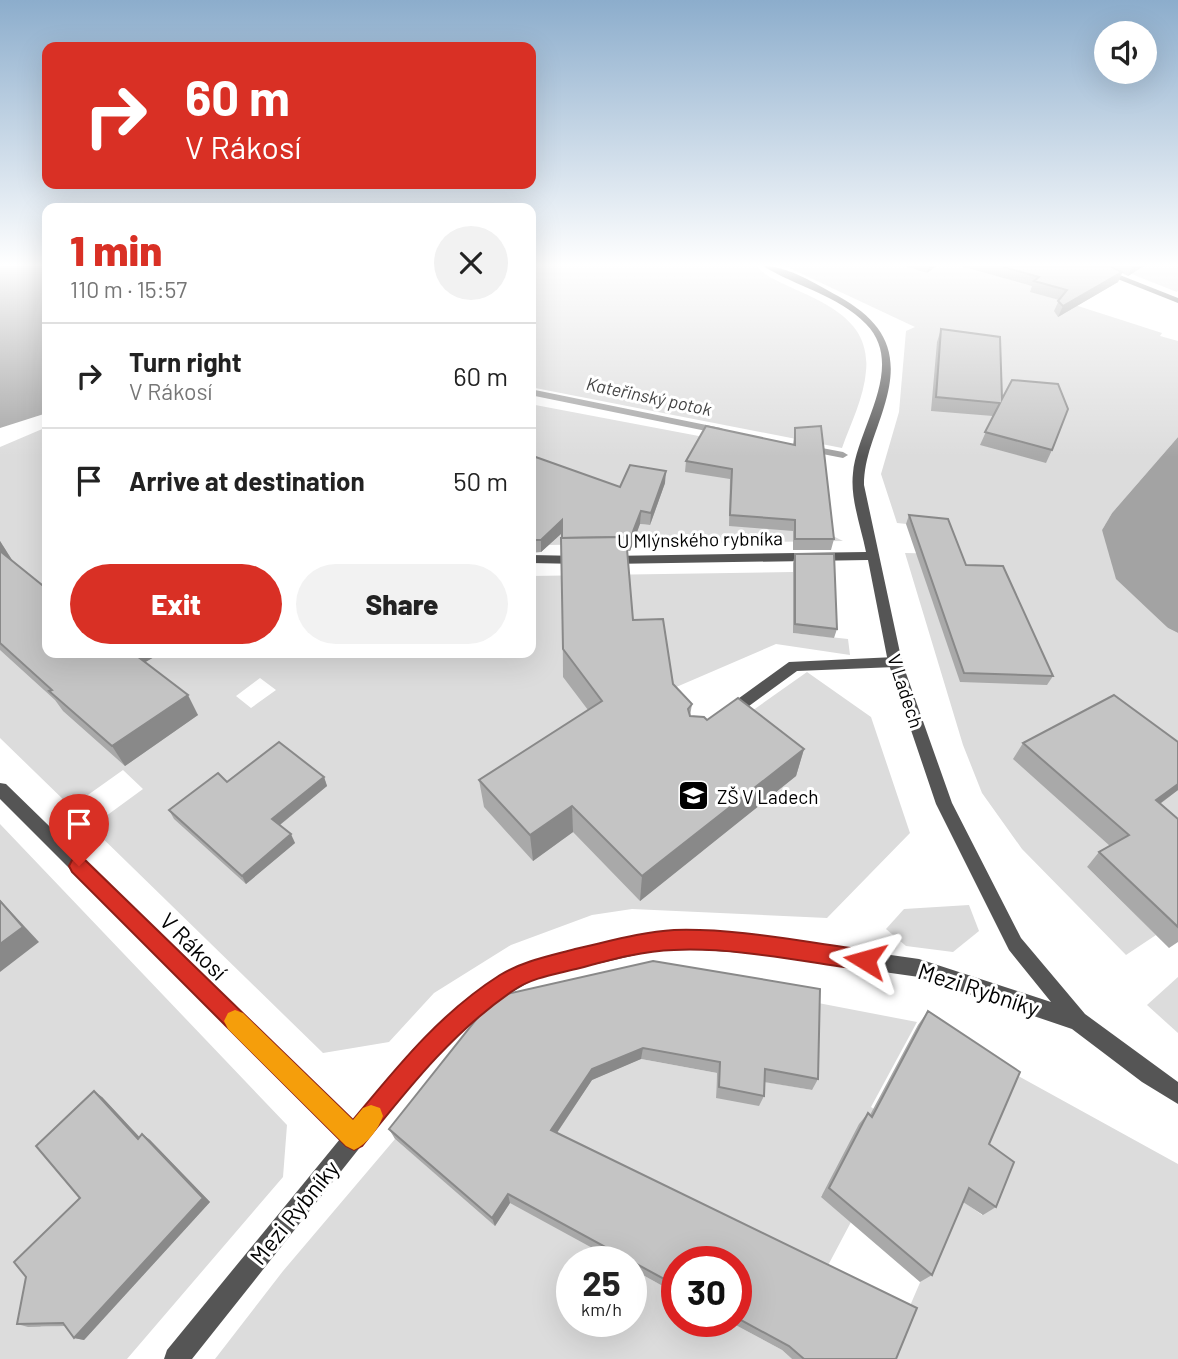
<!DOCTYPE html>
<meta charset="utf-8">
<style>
:root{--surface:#fff;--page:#f2f2f2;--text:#222;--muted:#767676;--line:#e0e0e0;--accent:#d93025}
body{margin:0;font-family:Barlow,sans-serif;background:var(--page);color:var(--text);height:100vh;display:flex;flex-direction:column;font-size:26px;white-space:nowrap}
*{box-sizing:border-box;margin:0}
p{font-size:23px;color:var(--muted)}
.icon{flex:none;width:38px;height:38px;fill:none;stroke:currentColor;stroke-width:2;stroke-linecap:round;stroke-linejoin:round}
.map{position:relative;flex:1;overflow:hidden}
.drawer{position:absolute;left:42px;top:203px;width:494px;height:455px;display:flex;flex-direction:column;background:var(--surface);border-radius:14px;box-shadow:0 7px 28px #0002}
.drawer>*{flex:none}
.banner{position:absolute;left:42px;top:42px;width:494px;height:147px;border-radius:14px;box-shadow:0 7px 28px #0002;background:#d93025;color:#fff;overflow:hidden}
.tools{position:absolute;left:1094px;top:21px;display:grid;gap:14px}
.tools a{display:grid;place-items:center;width:63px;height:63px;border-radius:50%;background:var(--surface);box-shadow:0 7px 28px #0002;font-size:35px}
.speed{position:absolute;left:556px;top:1246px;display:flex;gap:14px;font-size:35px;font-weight:700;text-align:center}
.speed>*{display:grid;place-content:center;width:91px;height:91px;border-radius:50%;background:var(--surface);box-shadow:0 7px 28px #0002;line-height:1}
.speed small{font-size:18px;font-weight:400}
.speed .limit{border:10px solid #d22;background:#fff;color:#111}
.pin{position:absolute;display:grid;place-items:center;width:60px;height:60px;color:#fff;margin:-72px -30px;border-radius:50% 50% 50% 0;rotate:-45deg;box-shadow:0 0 7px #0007}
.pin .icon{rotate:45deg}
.me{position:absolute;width:77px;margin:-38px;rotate:278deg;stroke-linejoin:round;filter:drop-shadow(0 0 5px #0008)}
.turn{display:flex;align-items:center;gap:24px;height:147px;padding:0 28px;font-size:32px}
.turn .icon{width:91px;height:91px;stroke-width:2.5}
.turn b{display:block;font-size:49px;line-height:60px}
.round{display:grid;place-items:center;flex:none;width:74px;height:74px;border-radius:37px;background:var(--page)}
.overview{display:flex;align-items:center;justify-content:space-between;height:119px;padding:0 28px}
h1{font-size:42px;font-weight:800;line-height:52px;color:var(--accent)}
.cta{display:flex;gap:14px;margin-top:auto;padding:14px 28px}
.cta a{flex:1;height:80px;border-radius:42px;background:var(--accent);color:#fff;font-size:28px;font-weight:800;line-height:80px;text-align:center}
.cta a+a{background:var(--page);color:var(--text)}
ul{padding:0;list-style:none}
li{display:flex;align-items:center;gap:21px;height:105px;padding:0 28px;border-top:2px solid var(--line)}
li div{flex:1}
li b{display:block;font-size:26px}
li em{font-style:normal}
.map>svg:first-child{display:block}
</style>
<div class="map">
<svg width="1178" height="1359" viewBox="0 0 1178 1359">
<rect width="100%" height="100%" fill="#fff"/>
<g fill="#dcdcdc" fill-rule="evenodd">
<path d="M530 266H756C761 269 763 273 768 276 807 298 872 311 866 371 864 397 851 423 842 448L530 387Z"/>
<polygon points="785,266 904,266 927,273 937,266 1043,266 1050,297 1162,333 1160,336 1178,341 1178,437 1112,513 1102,530 1168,628 1178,633 1178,866 1087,867 1156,935 1126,955 1022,849 982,793 963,745 905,553 954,554 945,528 897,523 881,474 899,412 906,331 915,327"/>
<polygon points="1111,266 1178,266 1178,290 1177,292"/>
<path d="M530 404 704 437 829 534 843 541 546 545 530 483ZM659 498 650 525 640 524 635 537 590 534Z"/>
<polygon points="47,427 47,599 0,622 0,447"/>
<path d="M793 572V633L848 639 850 655 776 644 667 691 623 796 732 725 807 672 871 717 910 833 827 918 632 909 592 915 511 945 434 993 389 1042 323 1053 91 827 143 789 123 770 71 807 0 738V650L47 653H530V576ZM260 678 276 690 251 708 236 696Z"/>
<path d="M0 824 287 1125 283 1177 127 1359H0ZM89 1203 58 1326 41 1327 31 1315Z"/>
<polygon points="969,905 979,931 953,952 906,946 886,929 904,909"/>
<polygon points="1178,977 1178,1033 1147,1005"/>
<polygon points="813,1002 917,1022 871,1107 903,1130 821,1196 851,1222 824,1273 571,1149 618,1262 572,1262 572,1321 632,1321 632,1269 677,1294 677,1321 728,1321 782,1350 792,1359 215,1359 283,1271 395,1139 495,1225 592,1080 641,1059 717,1073 716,1098 760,1081 812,1090"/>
<polygon points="1013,1073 1178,1164 1178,1359 887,1359 957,1197 982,1215 977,1155"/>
</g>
<g fill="#a3a3a3">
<polygon points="0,266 47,266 47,413 0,428"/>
<polygon points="1178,437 1178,633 1168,628 1116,579 1102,530 1112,513"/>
</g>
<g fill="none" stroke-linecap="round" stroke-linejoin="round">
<g fill="#a3a3a3" fill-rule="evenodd">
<polygon points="530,389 721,428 726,431 721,434 530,395"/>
<polygon points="806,445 843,452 848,455 843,458 802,450 801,448"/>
</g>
<polygon fill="#555" fill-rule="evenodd" points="895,657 902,662 895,667 797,671 734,717 724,717 722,713 724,709 789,662"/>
<g fill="#555" fill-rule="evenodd">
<path d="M763 266C788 266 816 284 838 296 886 323 901 353 884 407 876 434 864 457 864 485L902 662 952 803 1021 938 1085 1014 1178 1082V1104L1142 1082 1072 1029 919 977 757 954 674 948 649 952 536 978 496 1002 427 1063 192 1359H164L167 1350 340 1139 0 799V783L6 784 353 1122 413 1049 482 988 533 961 649 934 674 932 757 936 919 959 1051 1002 1009 950 936 804 888 662 868 560 609 564 603 560 609 556 866 552C861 527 850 498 853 473 857 428 907 366 866 324 838 295 797 287 763 266Z"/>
<polygon points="1085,266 1097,266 1178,298 1178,303"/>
<polygon points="530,555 581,556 587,560 581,564 530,563"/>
</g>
</g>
<g fill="#a9a9a9">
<polygon points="904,266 937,266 927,273"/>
<polygon points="960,266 1144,266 1128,276 1122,273 1118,282 1058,317 1054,311 1059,300 1030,292 1032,286"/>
<polygon points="941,329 1002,399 1052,450 1046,463 980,445 993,416 931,411 937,342"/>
<polygon points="795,428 834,539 831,550 793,550 793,531 729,526 730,479 685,472 686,461 793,445"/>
<polygon points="530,455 620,487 665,483 650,525 640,524 630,551 627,551 633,620 673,684 692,704 690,716 804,749 796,776 640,901 573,832 533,861 484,807 479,780 588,710 563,677 562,533 541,552 530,553"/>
<polygon points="909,515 966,565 1053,676 1047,685 960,682 906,524"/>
<polygon points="0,541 12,560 47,653 161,653 145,662 198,715 125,766 63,711 55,700 0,650"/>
<polygon points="795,554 837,629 834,638 793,633 793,563"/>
<polygon points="1178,742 1178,790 1160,804 1178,819 1178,942 1169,948 1087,867 1099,852 1110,846 1013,759 1023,743"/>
<polygon points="324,777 327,786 280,825 295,843 246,884 174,819 169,810"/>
<polygon points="494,997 818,1079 812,1090 764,1082 764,1096 759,1106 716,1098 717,1073 641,1059 592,1080 557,1133 896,1359 792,1359 782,1350 728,1321 737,1321 737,1262 677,1262 677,1294 632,1269 632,1262 618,1262 510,1203 495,1226 395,1139 389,1129"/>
<polygon points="928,1011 989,1144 996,1207 983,1215 963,1202 932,1275 920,1282 821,1197 859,1124 868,1113 870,1115 918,1025"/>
<polygon points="102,1097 139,1137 142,1134 150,1140 210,1202 84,1340 74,1338 65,1326 28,1327 17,1324 80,1198"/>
</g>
<g fill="#898989">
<polygon points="929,266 937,266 927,273"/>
<polygon points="1132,266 1144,266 1128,276"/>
<polygon points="1122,272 1118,282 1058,317 1063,306"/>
<polygon points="666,471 665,483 650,525 651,513"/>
<polygon points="641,511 640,524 630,551 630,539"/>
<polygon points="562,520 562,533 541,552 541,540"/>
<polygon points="0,541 12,560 0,557"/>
<polygon points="129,653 161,653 137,667"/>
<polygon points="188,695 198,715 125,766 112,746"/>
<polygon points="804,749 796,776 640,901 642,876"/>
<polygon points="324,777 327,786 277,827 272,819"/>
<polygon points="1178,784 1178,790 1143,816 1156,800"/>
<polygon points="572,806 573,832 533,861 530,835"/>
<polygon points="291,834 295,843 246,884 242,876"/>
<polygon points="0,900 39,942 0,972"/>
<polygon points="643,1048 641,1059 592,1080 552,1140 551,1130 592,1069"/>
<polygon points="94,1091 102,1097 146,1144 138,1139"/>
<polygon points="142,1134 150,1140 210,1202 84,1340 74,1338"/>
<polygon points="508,1194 510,1203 495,1226 492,1218"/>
</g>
<g fill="#c4c4c4" stroke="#898989" stroke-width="2">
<polygon points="1000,266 1109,266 1122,272 1063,306 1058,301 1067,290 1034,281 1039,277"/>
<polygon points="941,329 1000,337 1002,399 1012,380 1058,384 1068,409 1052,450 985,432 1000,403 936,397"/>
<polygon points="706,426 795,445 795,428 821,426 834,539 795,539 795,520 730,515 732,469 686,461"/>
<polygon points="530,455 620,487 630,465 666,471 651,513 641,511 630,539 626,539 626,537 562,538 562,520 541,540 530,540"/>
<polygon points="909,515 948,519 966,565 1003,566 1053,676 964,673"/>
<polygon points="626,537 633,620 663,619 673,684 692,704 688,709 690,716 704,717 707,720 738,698 804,749 642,876 572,806 530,835 479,780 602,701 563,649 561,538"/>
<polygon points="0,551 47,589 47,653 133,653 188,695 112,746 49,691 52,690 0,643"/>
<polygon points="795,554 834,554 837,629 795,624"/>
<polygon points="1114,695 1178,742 1178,784 1156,800 1178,819 1178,927 1099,852 1129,835 1023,743"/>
<polygon points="279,742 324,777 272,819 291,834 242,876 169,810 218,773 227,782"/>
<polygon points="0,901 23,927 0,944"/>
<polygon points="653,961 820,989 818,1079 765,1069 764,1096 719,1087 720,1062 643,1048 592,1069 551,1130 917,1308 896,1359 804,1359 789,1346 737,1318 737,1262 677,1262 677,1286 508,1194 492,1218 389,1129 494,997"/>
<polygon points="928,1011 1020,1072 989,1144 1014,1162 996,1207 969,1188 932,1275 829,1188 868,1113 872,1117"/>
<polygon points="94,1091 138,1139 142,1134 203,1198 74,1338 63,1323 17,1324 26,1277 14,1262 80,1198 36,1146"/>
</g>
<linearGradient id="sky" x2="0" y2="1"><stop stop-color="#8cadcc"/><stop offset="0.58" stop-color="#fff"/><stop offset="1" stop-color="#fff" stop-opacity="0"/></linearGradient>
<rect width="1178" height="457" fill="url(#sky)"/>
<path fill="#d93025" stroke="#8d1f18" stroke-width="2" d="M79 858 85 860 353 1120C397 1067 440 1013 500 975 523 961 549 956 575 949 607 942 641 932 674 930 737 928 803 942 865 950L872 953 875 960 872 967 865 970C805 962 734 947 674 950 642 951 610 960 580 968 557 974 533 977 514 990 452 1032 408 1089 362 1146L354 1150 346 1146 72 872 69 866 72 860Z"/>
<path fill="#f59e0b" d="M235 1010 243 1013 353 1120 363 1108 371 1105 380 1108 383 1116C378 1130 367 1144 354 1150L346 1146 228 1029 224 1021 228 1013Z"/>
<defs>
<symbol id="school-square" viewBox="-11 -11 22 22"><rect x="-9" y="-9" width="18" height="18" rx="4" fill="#000" stroke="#fff"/><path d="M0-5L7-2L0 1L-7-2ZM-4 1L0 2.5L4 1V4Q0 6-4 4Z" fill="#fff"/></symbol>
</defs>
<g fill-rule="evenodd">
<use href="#school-square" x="676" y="778" width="35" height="35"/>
</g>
<g text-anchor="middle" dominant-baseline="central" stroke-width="6" stroke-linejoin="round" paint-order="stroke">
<g font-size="18" font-style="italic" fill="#444" stroke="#fff">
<text transform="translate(649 396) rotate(12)">Kateřinský potok</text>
</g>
<g font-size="19" fill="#000" stroke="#fff">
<text transform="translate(700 539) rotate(-1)">U Mlýnského rybníka</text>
<text transform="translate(906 691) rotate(72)">V Ladech</text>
</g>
<g font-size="19" fill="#000" stroke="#fff" text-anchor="start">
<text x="717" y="796">ZŠ V Ladech</text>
</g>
<g font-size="23" fill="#000" stroke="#fff">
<text transform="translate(194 946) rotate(45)">V Rákosí</text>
<text transform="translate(979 989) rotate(18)">Mezi Rybníky</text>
<text transform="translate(294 1212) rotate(-51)">Mezi Rybníky</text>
</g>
</g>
</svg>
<div class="tools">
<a><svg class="icon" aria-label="sound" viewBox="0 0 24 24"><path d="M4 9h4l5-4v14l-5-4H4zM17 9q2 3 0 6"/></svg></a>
</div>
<div class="speed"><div>25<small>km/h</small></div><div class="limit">30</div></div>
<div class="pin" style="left:79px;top:866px;background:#d93025"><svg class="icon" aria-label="arrive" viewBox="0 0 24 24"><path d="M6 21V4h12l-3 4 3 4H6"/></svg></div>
<svg class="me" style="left:865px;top:960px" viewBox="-20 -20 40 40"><path d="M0-17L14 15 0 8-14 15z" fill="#d93025" stroke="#fff" stroke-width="4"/></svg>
<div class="banner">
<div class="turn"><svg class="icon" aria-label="right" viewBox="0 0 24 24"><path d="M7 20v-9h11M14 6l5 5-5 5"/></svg><div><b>60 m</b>V Rákosí</div></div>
</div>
<section class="drawer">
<div class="overview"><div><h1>1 min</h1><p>110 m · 15:57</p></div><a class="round"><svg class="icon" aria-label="close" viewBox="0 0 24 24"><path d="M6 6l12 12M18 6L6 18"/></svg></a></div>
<ul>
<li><svg class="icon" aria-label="right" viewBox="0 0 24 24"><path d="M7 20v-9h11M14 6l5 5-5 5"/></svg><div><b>Turn right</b><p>V Rákosí</p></div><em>60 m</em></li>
<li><svg class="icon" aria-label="arrive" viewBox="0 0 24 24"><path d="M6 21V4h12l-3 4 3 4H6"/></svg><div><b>Arrive at destination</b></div><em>50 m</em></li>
</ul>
<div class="cta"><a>Exit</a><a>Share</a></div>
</section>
</div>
